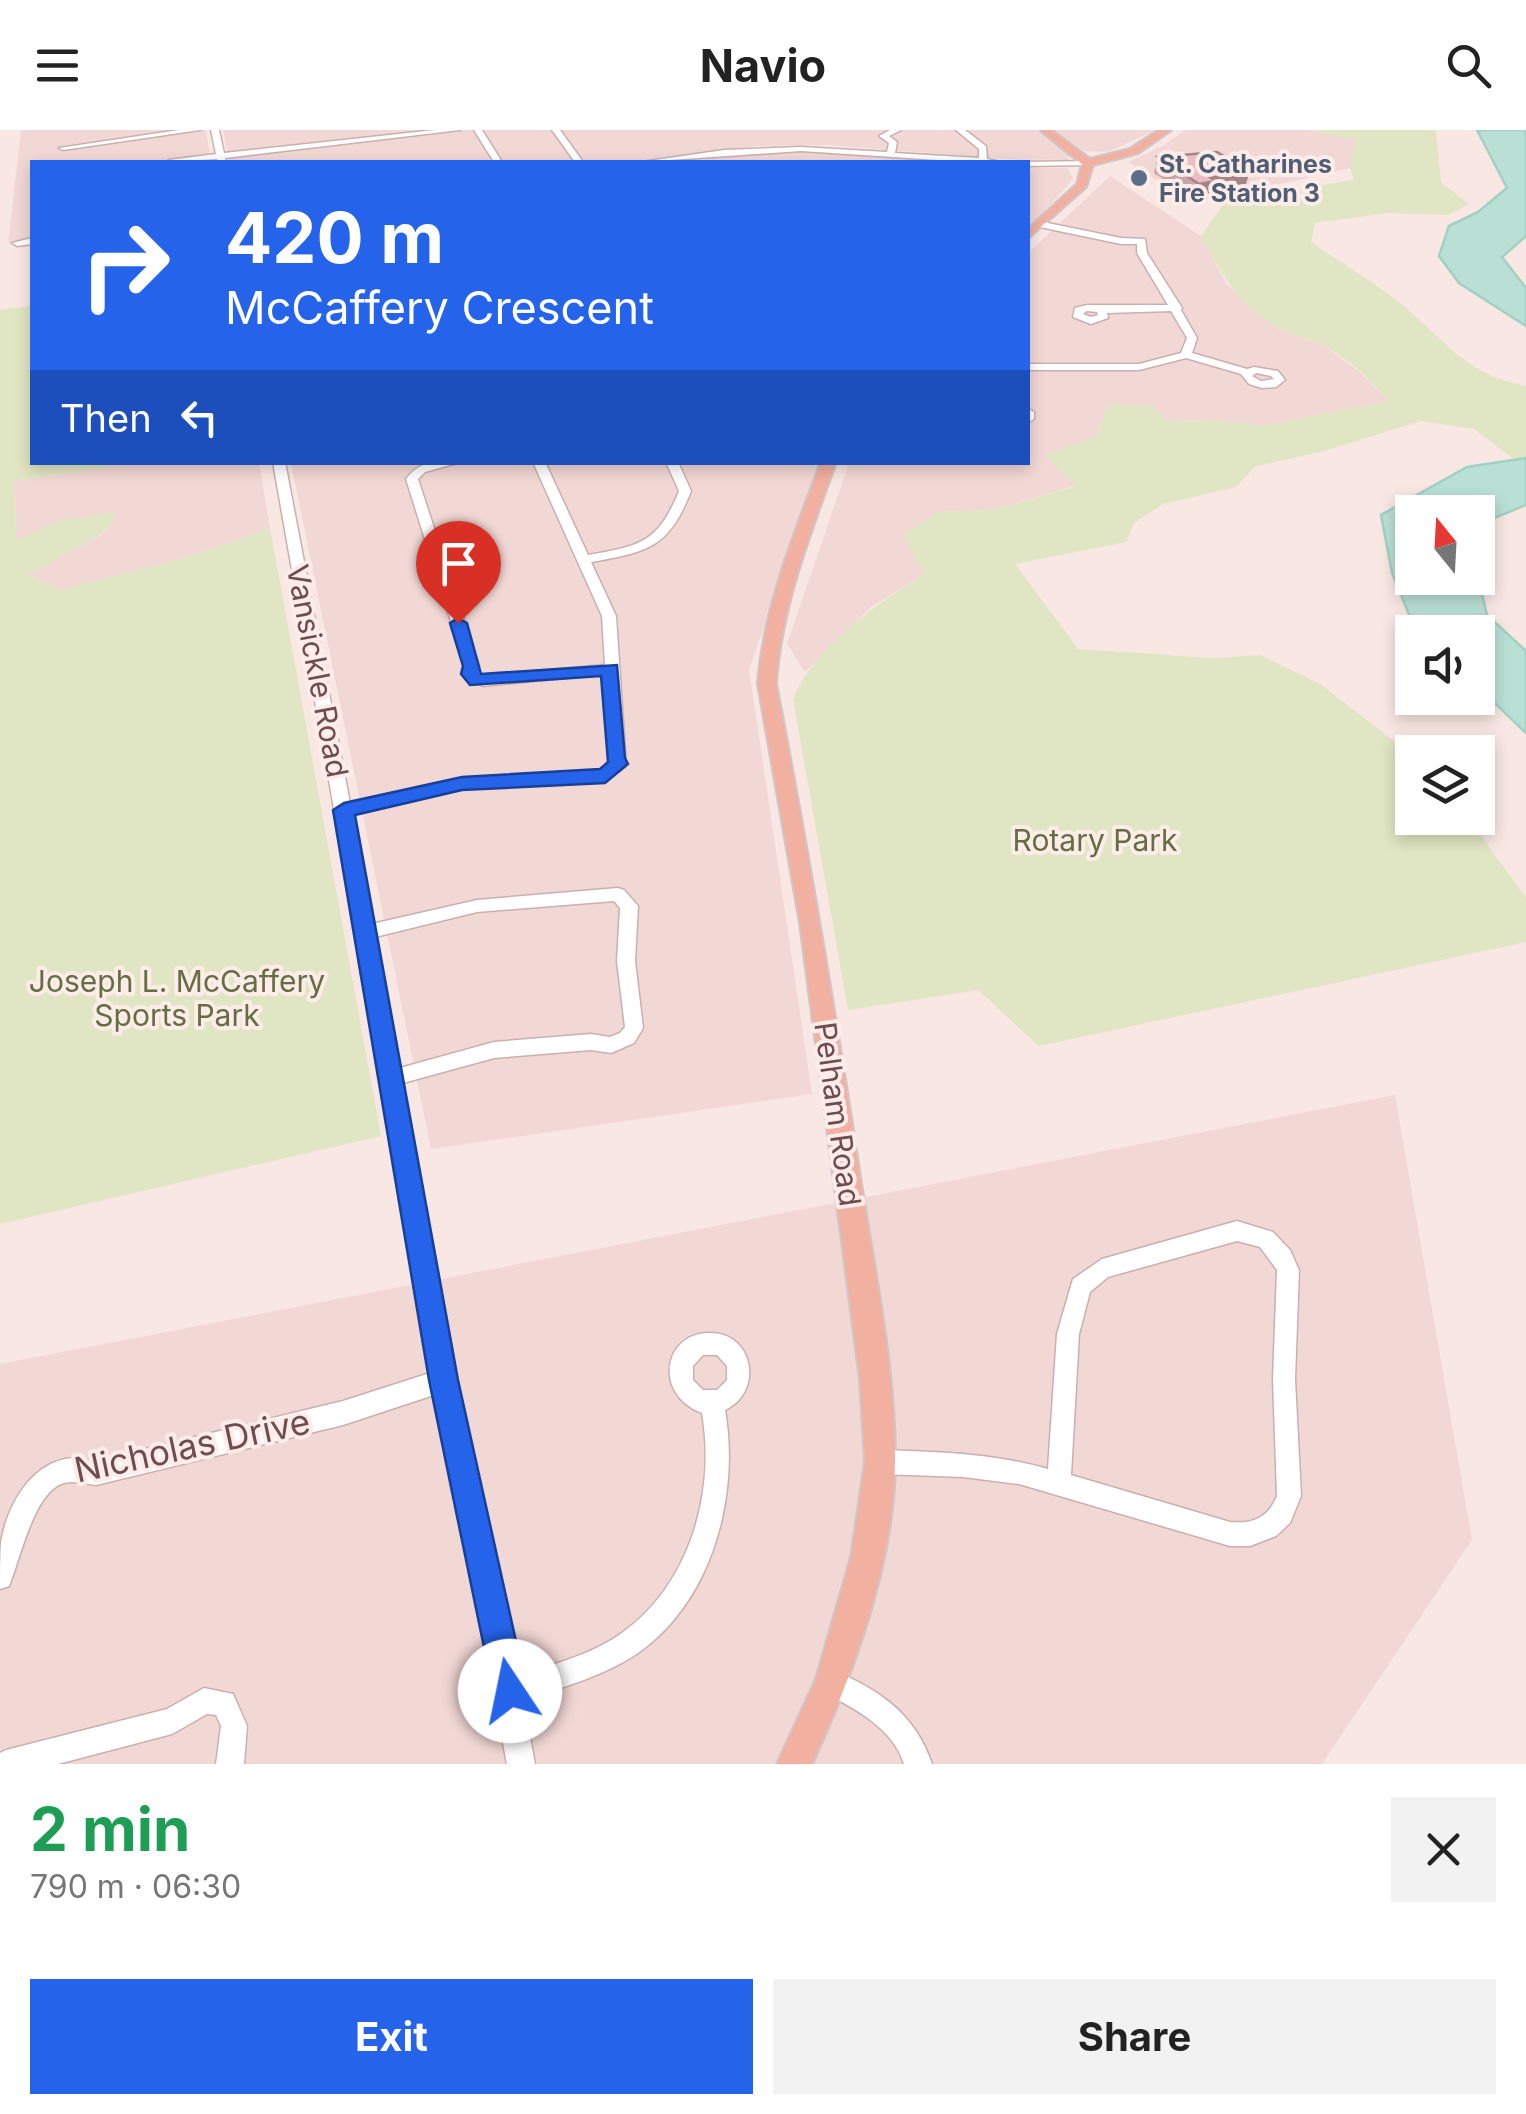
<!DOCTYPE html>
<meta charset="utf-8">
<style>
:root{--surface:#fff;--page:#f2f2f2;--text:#222;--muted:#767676;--accent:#2563eb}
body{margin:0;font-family:Inter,sans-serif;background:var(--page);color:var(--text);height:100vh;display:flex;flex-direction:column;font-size:38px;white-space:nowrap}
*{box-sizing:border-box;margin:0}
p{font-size:32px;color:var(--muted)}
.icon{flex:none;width:55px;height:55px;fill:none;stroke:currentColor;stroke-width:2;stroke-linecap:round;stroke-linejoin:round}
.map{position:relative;height:1634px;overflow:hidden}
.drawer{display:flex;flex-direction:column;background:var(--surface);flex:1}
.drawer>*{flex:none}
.hud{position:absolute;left:30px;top:30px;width:1000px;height:305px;border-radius:0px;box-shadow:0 5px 15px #0003;background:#2563eb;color:#fff;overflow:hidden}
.needle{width:65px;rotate:342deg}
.buttons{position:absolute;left:1395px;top:365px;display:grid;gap:20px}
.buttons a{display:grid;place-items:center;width:100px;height:100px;border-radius:0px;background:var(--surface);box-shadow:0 5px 15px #0003;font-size:50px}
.pin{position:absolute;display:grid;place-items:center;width:85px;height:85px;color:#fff;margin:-102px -42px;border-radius:50% 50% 50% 0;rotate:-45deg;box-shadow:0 0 10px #0007}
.pin .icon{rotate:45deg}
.me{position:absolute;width:110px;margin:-55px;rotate:349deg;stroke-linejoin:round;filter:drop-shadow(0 0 8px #0008)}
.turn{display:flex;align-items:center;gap:35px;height:210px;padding:0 30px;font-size:45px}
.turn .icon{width:130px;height:130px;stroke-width:2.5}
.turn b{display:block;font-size:70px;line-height:85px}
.then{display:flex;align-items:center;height:95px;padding:0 30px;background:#0003;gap:20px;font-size:38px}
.round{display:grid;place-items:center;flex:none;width:105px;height:105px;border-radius:0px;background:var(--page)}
.head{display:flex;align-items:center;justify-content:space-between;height:170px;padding:0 30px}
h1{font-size:60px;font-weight:700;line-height:75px;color:#1e9e55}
.action{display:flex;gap:20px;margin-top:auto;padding:20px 30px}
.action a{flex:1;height:115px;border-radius:0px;background:var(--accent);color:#fff;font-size:40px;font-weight:700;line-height:115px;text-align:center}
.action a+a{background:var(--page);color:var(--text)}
header{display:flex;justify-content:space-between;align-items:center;height:130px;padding:0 30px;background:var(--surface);font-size:45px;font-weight:700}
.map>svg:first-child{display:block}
</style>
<header><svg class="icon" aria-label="menu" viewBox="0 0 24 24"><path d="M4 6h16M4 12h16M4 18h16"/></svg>Navio<svg class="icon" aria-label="search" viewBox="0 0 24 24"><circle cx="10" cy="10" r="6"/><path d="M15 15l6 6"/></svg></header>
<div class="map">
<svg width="1526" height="1634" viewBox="0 0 1526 1634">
<rect width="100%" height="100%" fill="#f9e7e3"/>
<g fill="#f2d8d5">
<polygon points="21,0 206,0 211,32 32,32 32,110 8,113"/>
<polygon points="223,0 1036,0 1071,24 1067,30 1008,29 826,15 757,16 623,32 229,32"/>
<polygon points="1052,0 1155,0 1108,22 1083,21"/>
<polygon points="1185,0 1308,0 1357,9 1350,38 1195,74 1128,32 1163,16"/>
<polygon points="835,22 952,32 684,32 745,24"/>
<polygon points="1028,38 1068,38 1073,49 1028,99"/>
<polygon points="1110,46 1201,106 1226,153 1279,199 1323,215 1360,242 1389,271 1262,296 1213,290 1170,291 1124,277 1106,276 1097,307 1076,355 993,380 938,382 924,445 871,477 805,542 787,514 849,333 1028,332 1028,123"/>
<polygon points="111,333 259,333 270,398 185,428 60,461 28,444 106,402 116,383 60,391 16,411 15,351 110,337"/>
<polygon points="291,333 824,333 749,539 812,964 431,1019"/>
<polygon points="1395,965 1472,1410 1322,1634 0,1634 0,1234"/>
</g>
<g fill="#e0e5c3">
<path d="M1308 0H1436L1441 52 1469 74 1448 85 1386 83 1315 93 1311 112C1340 132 1372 151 1400 173 1447 211 1462 243 1526 256V328L1515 330 1474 299 1421 291 1321 322 1256 336 1236 357 1163 374 1134 393 1126 412 1015 434 1078 519 1212 528 1260 525 1320 554 1412 625V688H1468L1526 768V812L1039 916 978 860 848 880 793 569C817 513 874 476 924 445L904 404 938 382 993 380 1075 356 1045 324 1097 307 1106 276 1150 275 1170 291 1213 290 1262 296 1388 271C1372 250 1348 229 1324 216 1310 208 1294 206 1280 199 1241 179 1221 143 1201 106L1226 70 1354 50 1350 38 1356 10Z"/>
<polygon points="32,176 32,332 111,333 111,337 15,351 16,410 60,391 117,382 106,401 29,445 61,460 185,428 270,398 381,1006 0,1094 0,180"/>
</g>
<g fill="#bae0d5" stroke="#a1d1c3" stroke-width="2.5">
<polygon points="1477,0 1524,0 1526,4 1526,106 1502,127 1526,158 1526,196 1459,153 1439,126 1449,96 1478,82 1507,58"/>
<polygon points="1526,328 1526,375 1482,393 1478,405 1478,382 1412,382 1412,448 1478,447 1487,485 1526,521 1526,603 1478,557 1478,502 1419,502 1415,499 1392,443 1381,385 1467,337"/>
</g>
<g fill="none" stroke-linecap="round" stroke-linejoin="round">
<defs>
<g id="minor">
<polygon points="179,0 200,0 63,20 59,18"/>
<polygon points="211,0 219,0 224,23 435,0 460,0 225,28 226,32 218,32 217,29 165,32 169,30 216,24"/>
<polygon points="474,0 482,0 502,32 494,32"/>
<polygon points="552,0 560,0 583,32 575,32"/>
<polygon points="890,0 901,0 889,6 897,12 895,23 979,28 979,19 956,0 965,0 986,16 987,29 1001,32 968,32 801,21 641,32 724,20 801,17 887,22 889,13 879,6"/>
<polygon points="1091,31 1088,35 1028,36 1025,32"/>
<path d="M1038 91 1121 108 1145 109 1147 123 1182 178 1181 180 1197 208 1192 223 1247 239 1254 237 1278 241 1285 250 1276 257 1262 258 1249 254 1241 244 1186 228 1139 240H1028V234H1139L1181 223 1187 208 1171 181 1107 183 1108 188 1091 194 1073 187 1075 178 1087 175H1168L1137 123V114H1121L1035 96ZM1087 181 1097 182 1098 185 1091 187 1083 184ZM1256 243 1271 246 1274 249 1261 251 1252 246Z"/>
<polygon points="32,108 32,114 17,116 12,113"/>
<polygon points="1028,279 1034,282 1034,289 1028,292"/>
<path d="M273 332H285L350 673 462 649 601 641 610 634 605 544 483 556 464 547 465 536 406 349C422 329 437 332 461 332L425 342 418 349 479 536 478 545 484 546 605 535 602 486 533 332H545L588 425C640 416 658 413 679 361L666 332H678L691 361C669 418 648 422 591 432L616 486 626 636 605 651 462 659 352 684 372 794 477 770 618 758 624 760 638 776 635 831 643 898 634 913 611 923 591 920 494 928 403 953 462 1275 518 1545C552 1535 590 1525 619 1505 689 1457 716 1364 702 1283 652 1264 664 1202 710 1203 755 1203 763 1263 725 1280 740 1366 712 1471 638 1523 604 1546 561 1558 523 1570L535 1634H507L437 1264 343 1295 96 1355C86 1354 74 1350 64 1353 34 1361 20 1430 9 1456L0 1459C0 1444 0 1427 1 1412 7 1378 28 1337 65 1329 74 1327 86 1330 96 1331L343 1271 433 1242ZM614 771 620 778 617 831 625 897 620 903 610 907 591 904 494 912 400 938 375 807 477 782ZM703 1225H717L727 1236V1250L717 1260H703L693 1250V1236Z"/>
<path d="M1237 1091 1273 1102 1290 1120 1299 1140 1295 1249 1301 1366 1290 1393 1276 1406 1250 1416H1230L1019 1354 963 1347 880 1344 872 1340 868 1332 872 1324 880 1320C937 1322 993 1323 1048 1339L1057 1204 1073 1149 1102 1129ZM1237 1111 1260 1117 1277 1140 1273 1249 1277 1366C1268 1388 1253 1394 1230 1392L1071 1345 1079 1204 1090 1162 1108 1147Z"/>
<path d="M832 1540C880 1560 915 1584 932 1634H904C893 1598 854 1578 823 1562L819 1553 823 1544Z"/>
<polygon points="204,1558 233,1564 247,1596 244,1634 216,1634 221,1596 216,1585 207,1584 172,1604 58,1634 0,1634 0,1623 6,1620 167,1579"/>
</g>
<g id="major">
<polygon points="1040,0 1051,0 1090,29 1130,19 1159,0 1171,0 1138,23 1093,35 1086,57 1028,108 1028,99 1077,54 1082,34"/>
<path d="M821 332H836C810 405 781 476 776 554 808 720 836 886 861 1053 875 1144 895 1238 895 1330 895 1430 853 1545 812 1634H777L816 1549 851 1427 865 1332 860 1249 800 793 758 554C764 476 794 405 821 332Z"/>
</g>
</defs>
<use href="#minor" stroke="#cbafaf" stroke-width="3"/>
<use href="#major" stroke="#d1c6c7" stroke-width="4"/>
<use href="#minor" fill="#fff" fill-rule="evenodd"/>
<use href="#major" fill="#f2b0a1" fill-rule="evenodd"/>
</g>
<polygon fill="#cba3a5" points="1158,27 1245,57 1213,64 1212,68 1195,70 1154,43"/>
<polygon fill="#a58486" points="1250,41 1245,57 1213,64 1212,68 1195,70 1199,54 1211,48"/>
<polygon fill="#ecbdc0" stroke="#a58486" stroke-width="2.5" points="1217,22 1250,41 1211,48 1216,51 1199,54 1158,27"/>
<polygon fill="#2563eb" stroke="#184099" stroke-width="2.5" points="458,488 467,493 481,544 617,535 625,628 628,634 605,653 462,660 355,685 458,1250 527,1561 522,1573 510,1578 498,1573 493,1561 429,1250 333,680 344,673 462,647 600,639 608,632 601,546 470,555 461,544 463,536 450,493"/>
<circle fill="#5c6f8a" stroke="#fdece8" stroke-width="4" cx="1139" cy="48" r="10"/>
<g text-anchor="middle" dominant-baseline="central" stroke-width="8" stroke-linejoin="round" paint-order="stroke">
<g font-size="25" font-weight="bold" fill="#4e5e75" stroke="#fdece8" text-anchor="start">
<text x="1159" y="34">St. Catharines<tspan x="1159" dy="29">Fire Station 3</tspan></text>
</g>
<g font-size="30" fill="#6e4c4f" stroke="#fdece8">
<text transform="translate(318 541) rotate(79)">Vansickle Road</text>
<text transform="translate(838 984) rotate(82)">Pelham Road</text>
</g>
<g font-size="30" fill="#636e42" stroke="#fdece8">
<text x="1095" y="710">Rotary Park</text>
<text x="177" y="851">Joseph L. McCaffery<tspan x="177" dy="34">Sports Park</tspan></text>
</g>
<g font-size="35" fill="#6e4c4f" stroke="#fdece8">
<text transform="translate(192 1315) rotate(-12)">Nicholas Drive</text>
</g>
</g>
</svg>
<div class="buttons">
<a><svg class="needle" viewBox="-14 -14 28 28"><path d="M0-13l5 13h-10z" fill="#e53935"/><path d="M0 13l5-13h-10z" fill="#767676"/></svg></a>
<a><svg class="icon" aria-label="sound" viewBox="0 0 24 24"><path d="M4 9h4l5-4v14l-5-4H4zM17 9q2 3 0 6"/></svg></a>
<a><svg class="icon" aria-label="layers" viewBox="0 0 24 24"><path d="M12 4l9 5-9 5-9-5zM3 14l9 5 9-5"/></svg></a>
</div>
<div class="pin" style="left:458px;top:493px;background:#d93025"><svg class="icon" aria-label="arrive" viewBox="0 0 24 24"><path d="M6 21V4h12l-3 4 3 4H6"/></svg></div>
<svg class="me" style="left:510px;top:1561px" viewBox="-20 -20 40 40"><circle r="19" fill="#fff"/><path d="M0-13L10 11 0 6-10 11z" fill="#2563eb"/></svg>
<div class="hud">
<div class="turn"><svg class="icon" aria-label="right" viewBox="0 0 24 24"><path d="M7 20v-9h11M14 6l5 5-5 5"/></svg><div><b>420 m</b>McCaffery Crescent</div></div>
<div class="then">Then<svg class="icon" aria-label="left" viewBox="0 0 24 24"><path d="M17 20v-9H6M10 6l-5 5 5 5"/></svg></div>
</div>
</div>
<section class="drawer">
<div class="head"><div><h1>2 min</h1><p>790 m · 06:30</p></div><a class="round"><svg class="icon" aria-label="close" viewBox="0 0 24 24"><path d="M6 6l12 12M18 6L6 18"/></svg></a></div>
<div class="action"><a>Exit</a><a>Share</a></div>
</section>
